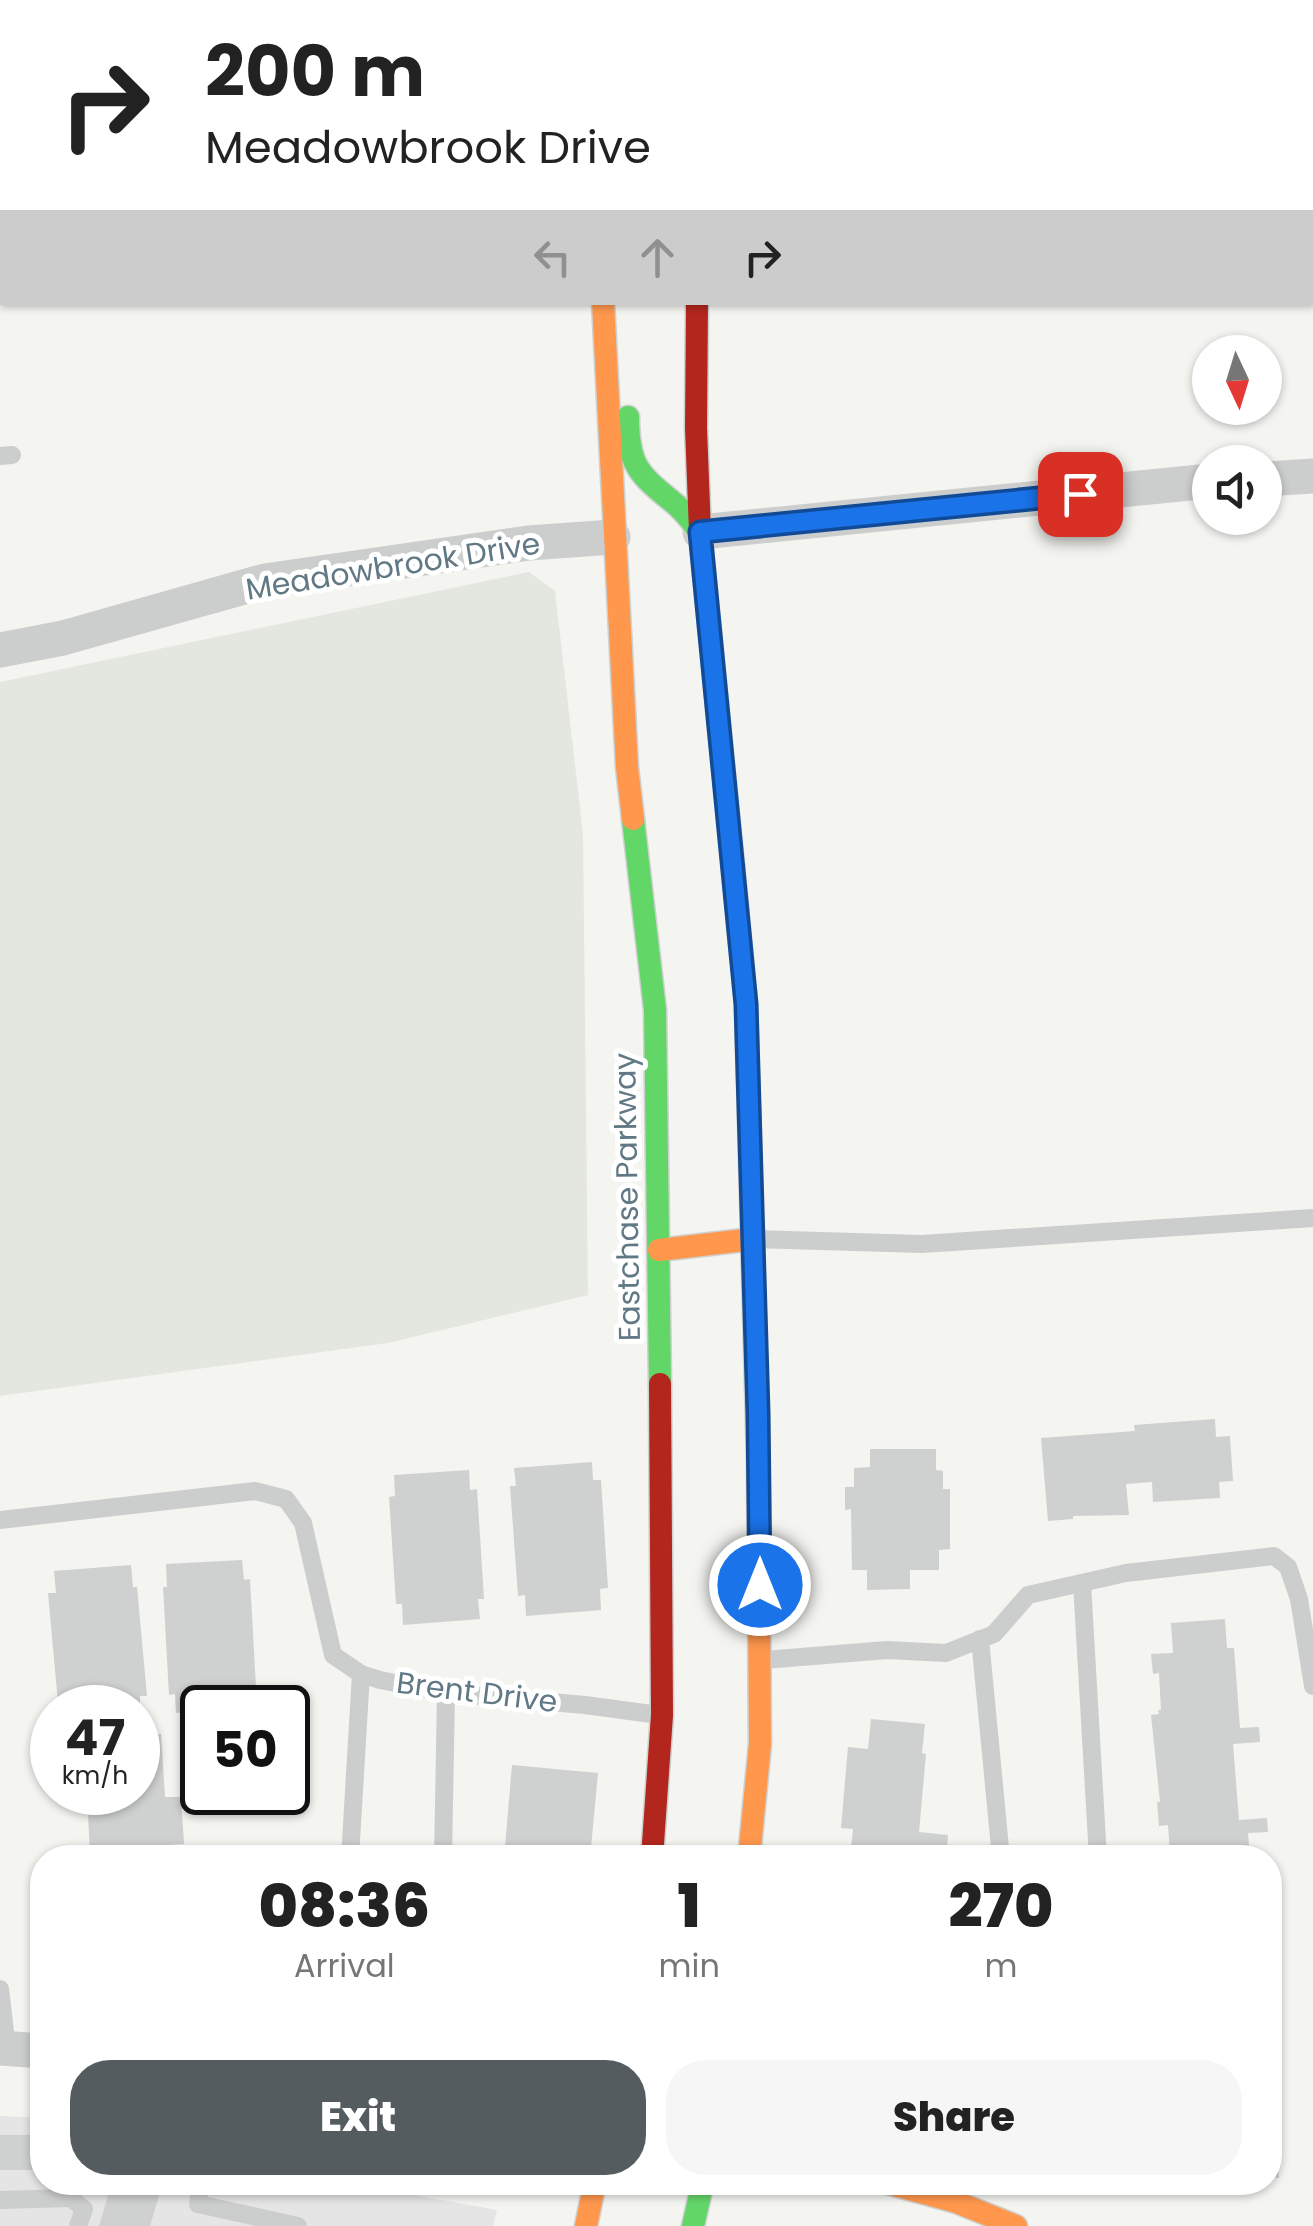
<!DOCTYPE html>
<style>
:root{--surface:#fff;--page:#f6f6f6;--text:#222;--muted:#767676;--accent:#555c60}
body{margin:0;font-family:Poppins,sans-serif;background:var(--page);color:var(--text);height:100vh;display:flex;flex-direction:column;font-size:38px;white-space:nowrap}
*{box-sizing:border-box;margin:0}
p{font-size:32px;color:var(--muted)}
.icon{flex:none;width:55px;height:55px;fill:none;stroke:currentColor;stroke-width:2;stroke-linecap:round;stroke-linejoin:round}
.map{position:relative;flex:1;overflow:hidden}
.side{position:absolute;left:30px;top:1845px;width:1252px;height:350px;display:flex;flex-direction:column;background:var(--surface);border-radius:40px;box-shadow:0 2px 8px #0004}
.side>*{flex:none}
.guide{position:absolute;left:0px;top:0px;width:1315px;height:305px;box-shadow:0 2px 8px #0004;background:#fff;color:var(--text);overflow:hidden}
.needle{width:65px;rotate:176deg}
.tools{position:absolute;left:1192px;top:335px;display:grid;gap:20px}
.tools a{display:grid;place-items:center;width:90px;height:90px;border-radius:50%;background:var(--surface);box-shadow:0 2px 8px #0004;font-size:50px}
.speed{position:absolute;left:30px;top:1685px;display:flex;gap:20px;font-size:50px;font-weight:700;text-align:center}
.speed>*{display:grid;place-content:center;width:130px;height:130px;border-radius:50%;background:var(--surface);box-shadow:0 2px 8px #0004;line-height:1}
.speed small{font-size:25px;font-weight:400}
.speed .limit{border:5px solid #111;border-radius:15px;background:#fff;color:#111}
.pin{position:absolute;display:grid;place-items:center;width:85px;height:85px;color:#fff;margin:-42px;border-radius:20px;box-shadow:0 5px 15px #0006}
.me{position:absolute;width:110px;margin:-55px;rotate:0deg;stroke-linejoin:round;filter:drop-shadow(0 0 8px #0008)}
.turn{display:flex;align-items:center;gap:35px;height:210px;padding:0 40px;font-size:45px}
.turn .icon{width:130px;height:130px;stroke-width:2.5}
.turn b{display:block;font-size:70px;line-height:85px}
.lanes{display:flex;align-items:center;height:95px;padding:0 40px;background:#0003;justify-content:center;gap:50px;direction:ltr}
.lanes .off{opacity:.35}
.eta{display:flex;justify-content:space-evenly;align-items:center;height:170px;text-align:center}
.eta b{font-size:60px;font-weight:800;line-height:70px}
.action{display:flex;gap:20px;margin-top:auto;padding:20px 40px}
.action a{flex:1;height:115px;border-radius:40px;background:var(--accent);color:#fff;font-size:40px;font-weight:800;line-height:115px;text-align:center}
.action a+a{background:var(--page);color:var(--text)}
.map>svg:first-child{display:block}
</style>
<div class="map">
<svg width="1313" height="2226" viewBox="0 0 1313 2226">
<rect width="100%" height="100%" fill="#f4f4f1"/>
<polygon fill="#e4e5e4" points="0,2116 42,2118 42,2182 347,2183 497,2210 493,2226 0,2226"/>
<polygon fill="#e4e7df" points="529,572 555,591 583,834 588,1295 388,1343 0,1396 0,682"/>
<g fill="#cfd1d0">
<polygon points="1215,1419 1216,1437 1230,1436 1233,1481 1219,1482 1220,1498 1153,1502 1152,1482 1126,1484 1129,1515 1073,1516 1073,1519 1048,1521 1041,1438 1135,1431 1134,1425"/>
<polygon points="870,1449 936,1449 936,1470 943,1471 943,1489 950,1489 950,1549 939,1550 939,1570 910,1570 910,1589 867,1590 867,1570 852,1570 851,1509 845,1510 845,1487 854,1487 854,1468 870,1467"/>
<polygon points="592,1462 593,1480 601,1480 608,1588 600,1589 601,1610 526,1616 525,1595 518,1596 510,1486 516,1486 514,1468"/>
<polygon points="469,1470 470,1490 477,1489 484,1599 478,1599 480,1619 403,1625 402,1604 396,1604 389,1497 395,1496 394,1475"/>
<polygon points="242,1560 244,1580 250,1579 256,1687 252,1687 253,1708 202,1708 202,1711 176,1713 175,1694 169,1695 163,1587 167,1587 166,1564"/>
<polygon points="131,1565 133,1587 137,1587 147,1696 140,1696 140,1708 65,1708 64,1702 58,1703 48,1593 56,1593 54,1571"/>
<polygon points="1225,1619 1227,1648 1234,1648 1240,1728 1259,1727 1260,1742 1233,1744 1239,1820 1267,1818 1268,1832 1248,1833 1250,1858 1174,1858 1173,1854 1170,1854 1168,1825 1159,1826 1157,1802 1160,1802 1151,1715 1159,1714 1158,1710 1161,1710 1159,1673 1153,1674 1151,1654 1173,1653 1171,1623"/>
<polygon points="871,1719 925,1724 922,1753 926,1754 919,1832 948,1835 947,1850 922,1848 921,1858 850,1858 853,1829 841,1828 848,1747 868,1749"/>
<polygon points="161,1734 165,1797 181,1797 184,1844 168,1845 169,1858 131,1858 130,1852 90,1855 87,1792 138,1792 138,1735"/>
<polygon points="512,1765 598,1773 590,1858 504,1858"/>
<polygon points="1270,2104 1273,2104 1279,2178 1270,2178"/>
<rect x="0" y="2135" width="42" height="35"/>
<polygon points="112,2182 163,2182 150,2226 99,2226"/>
</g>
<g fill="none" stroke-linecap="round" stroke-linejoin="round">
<defs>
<g id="fast">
<polyline points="613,0 613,2"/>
<polyline points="722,2 723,0"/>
<path d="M628 417C628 465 638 474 674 503 684 511 692 522 700 532"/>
<polyline points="633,819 655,1010 660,1384"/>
<polyline points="733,866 746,1004 758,1460"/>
<polyline points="693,2226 703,2182"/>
</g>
<g id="slow">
<polyline points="603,302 627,767 633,819"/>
<polyline points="659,1250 753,1239"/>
<polyline points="749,1858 760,1744 758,1460"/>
<polyline points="883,2182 956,2202 1016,2226"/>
<polyline points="586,2226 595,2182"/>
</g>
<g id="jam">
<polyline points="697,302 696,428 700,532 733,866"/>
<polyline points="652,1858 662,1715 660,1384"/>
</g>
</defs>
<use href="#fast" stroke="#cfd1d1" stroke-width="25"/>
<use href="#slow" stroke="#cfd1d1" stroke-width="25"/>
<use href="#jam" stroke="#cfd1d1" stroke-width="25"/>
<g stroke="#cccdcd" stroke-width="18">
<polyline points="0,456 12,455"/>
<polyline points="754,1239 922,1244 1313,1218"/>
<polyline points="0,1520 255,1491 286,1499 303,1523 333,1655 361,1674 380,1680 446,1693 585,1705 659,1715"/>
<polyline points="1082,1583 1098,1858"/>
<polyline points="980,1639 1001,1858"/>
<polyline points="764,1660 887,1650 946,1653 994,1634 1028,1595 1126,1573 1274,1556 1288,1567 1299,1599 1313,1686"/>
<polyline points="350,1858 361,1674"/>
<polyline points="443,1858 446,1693"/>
<polyline points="0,1989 7,2048"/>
<polyline points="201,2182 198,2204 298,2226"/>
<polyline points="0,2200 71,2198 84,2209 78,2226"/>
</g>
<g stroke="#cccdcd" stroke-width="35">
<polyline points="1265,479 1313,476"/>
<polyline points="700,532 1210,481"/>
<polyline points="0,650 63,638 265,581 529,543 613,537"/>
<polyline points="0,2048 42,2051"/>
</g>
<use href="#fast" stroke="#63d668" stroke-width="22"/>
<use href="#slow" stroke="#ff974d" stroke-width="22"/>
<use href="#jam" stroke="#b3261e" stroke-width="22"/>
</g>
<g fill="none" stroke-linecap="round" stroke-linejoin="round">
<defs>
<polyline id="route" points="760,1585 758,1413 746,1004 700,532 1080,494"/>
</defs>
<use href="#route" stroke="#114b97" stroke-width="25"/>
<use href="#route" stroke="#1a73e8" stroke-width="18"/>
</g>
<g text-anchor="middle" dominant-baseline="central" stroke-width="10" stroke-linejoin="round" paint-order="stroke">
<g font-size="30" fill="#617885" stroke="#fff">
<text transform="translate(393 566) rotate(-9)">Meadowbrook Drive</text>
<text transform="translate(627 1197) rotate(-91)">Eastchase Parkway</text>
<text transform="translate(477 1692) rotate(7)">Brent Drive</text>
</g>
</g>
</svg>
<div class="tools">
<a><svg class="needle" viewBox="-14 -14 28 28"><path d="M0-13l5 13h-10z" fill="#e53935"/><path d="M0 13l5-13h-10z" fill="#767676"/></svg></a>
<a><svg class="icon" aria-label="sound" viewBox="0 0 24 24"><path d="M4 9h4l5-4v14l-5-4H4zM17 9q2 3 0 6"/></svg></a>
</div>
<div class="speed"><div>47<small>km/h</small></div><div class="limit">50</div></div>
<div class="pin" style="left:1080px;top:494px;background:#d93025"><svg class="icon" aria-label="arrive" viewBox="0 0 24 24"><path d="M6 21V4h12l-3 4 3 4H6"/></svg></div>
<svg class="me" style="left:760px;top:1585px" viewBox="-20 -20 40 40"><circle r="17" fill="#1a73e8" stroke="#fff" stroke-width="3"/><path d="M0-11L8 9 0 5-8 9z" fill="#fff"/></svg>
<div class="guide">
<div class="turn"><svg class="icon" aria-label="right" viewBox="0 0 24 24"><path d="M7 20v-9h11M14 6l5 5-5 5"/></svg><div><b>200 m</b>Meadowbrook Drive</div></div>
<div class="lanes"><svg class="icon off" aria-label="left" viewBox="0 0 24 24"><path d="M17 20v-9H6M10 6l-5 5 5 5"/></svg><svg class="icon off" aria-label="ahead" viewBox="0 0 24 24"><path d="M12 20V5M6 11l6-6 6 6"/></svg><svg class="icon" aria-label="right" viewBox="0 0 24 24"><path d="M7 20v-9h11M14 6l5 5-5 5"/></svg></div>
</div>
<section class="side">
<div class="eta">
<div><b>08:36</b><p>Arrival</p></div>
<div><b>1</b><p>min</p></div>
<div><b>270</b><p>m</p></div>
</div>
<div class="action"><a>Exit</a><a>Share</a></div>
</section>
</div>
